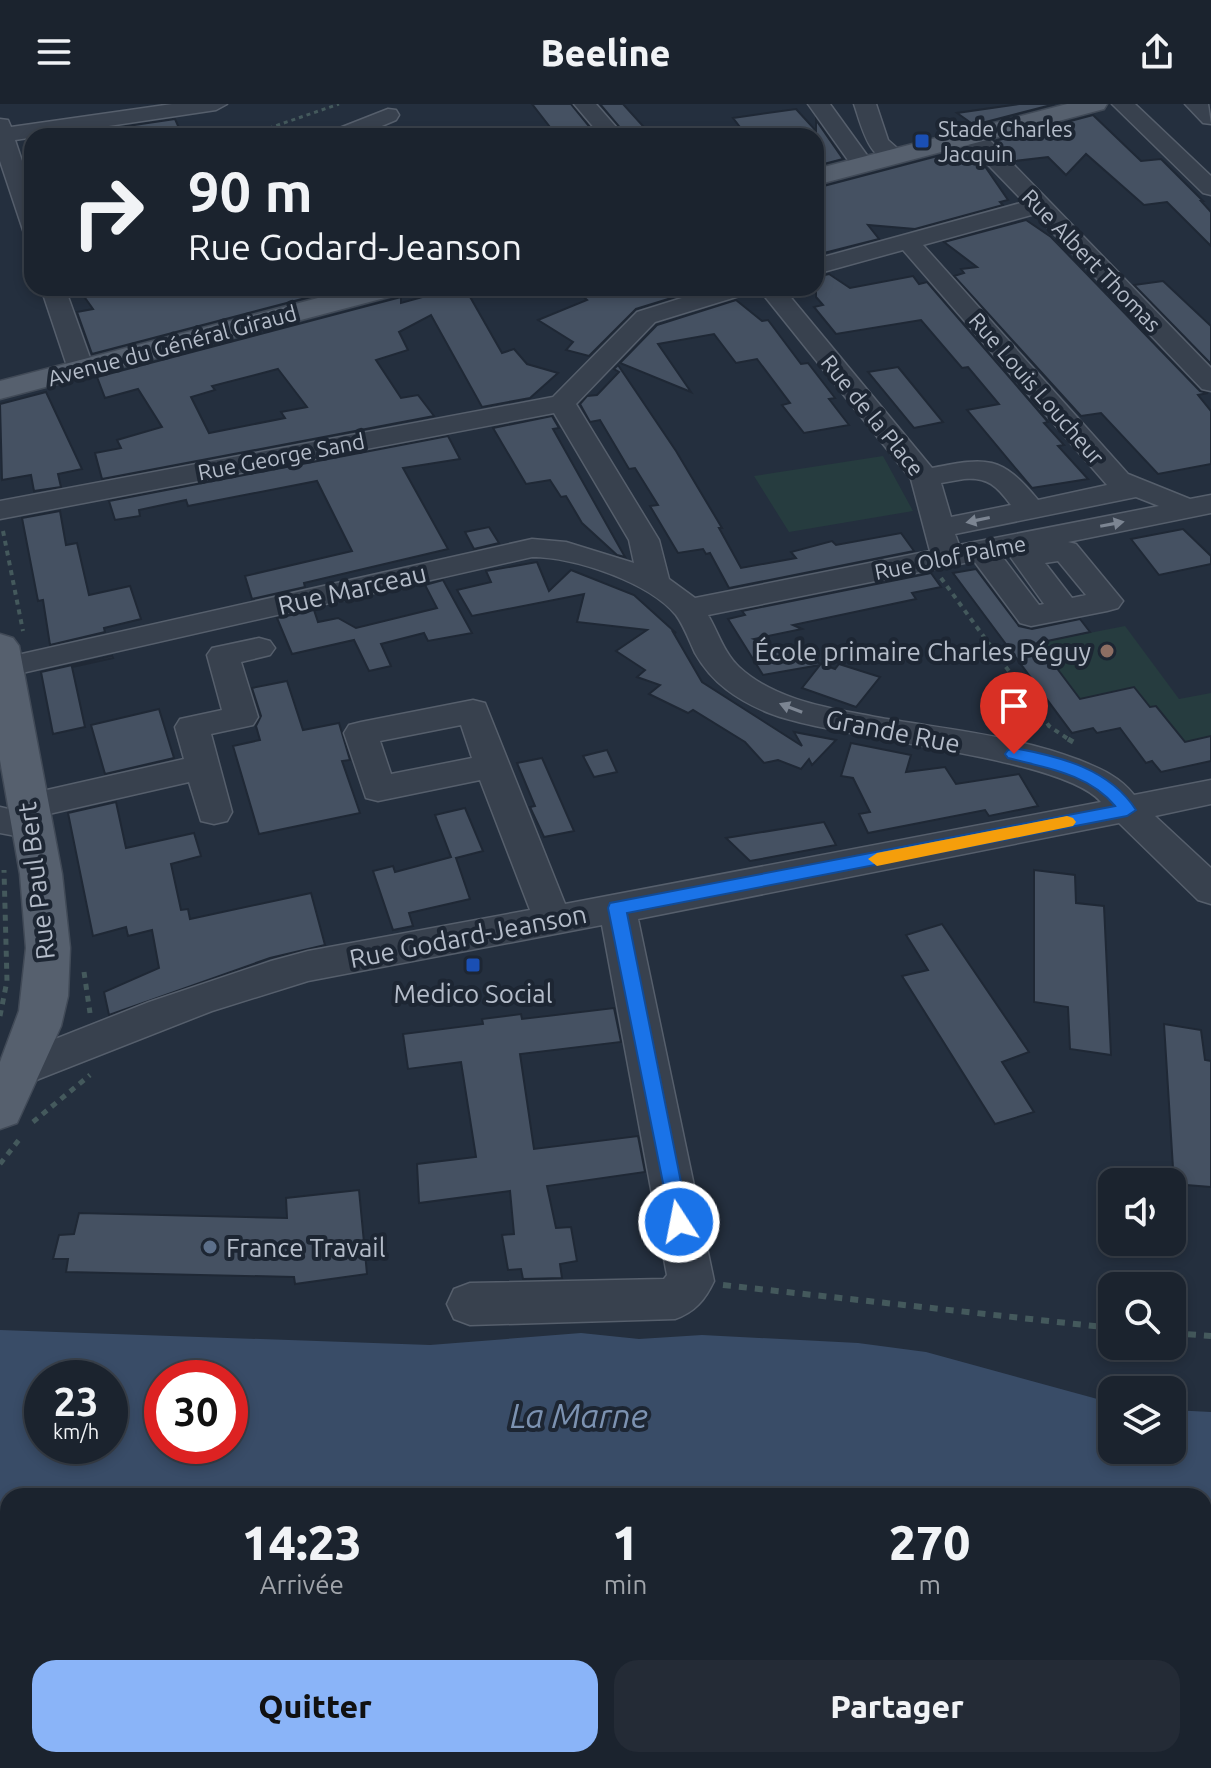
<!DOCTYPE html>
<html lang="fr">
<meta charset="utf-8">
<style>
:root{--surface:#1b232e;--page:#242b36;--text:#f1f3f6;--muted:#a0a4aa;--line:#39404a;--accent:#8ab4f8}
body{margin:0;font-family:Ubuntu,sans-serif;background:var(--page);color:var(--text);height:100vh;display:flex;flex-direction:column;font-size:30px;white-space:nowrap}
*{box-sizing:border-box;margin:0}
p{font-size:26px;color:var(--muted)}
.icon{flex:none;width:44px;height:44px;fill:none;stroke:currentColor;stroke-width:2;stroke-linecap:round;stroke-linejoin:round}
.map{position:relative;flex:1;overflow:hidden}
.details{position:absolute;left:0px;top:1384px;width:1212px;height:280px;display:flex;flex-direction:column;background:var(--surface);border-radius:24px 24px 0 0;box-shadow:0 4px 12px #0003,0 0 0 2px var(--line)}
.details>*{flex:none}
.banner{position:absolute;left:24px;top:24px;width:800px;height:168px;border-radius:24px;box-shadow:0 4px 12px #0003,0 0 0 2px var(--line);background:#1b232e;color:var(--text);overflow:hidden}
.controls{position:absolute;left:1098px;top:1064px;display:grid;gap:16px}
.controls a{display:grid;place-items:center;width:88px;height:88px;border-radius:16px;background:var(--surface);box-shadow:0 4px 12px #0003,0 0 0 2px var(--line);font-size:40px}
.speed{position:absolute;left:24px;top:1256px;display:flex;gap:16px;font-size:40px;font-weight:700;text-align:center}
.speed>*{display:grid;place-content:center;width:104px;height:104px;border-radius:50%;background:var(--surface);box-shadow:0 4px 12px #0003,0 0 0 2px var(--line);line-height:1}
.speed small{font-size:20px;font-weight:400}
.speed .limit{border:12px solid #d22;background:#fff;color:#111}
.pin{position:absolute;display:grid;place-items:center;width:68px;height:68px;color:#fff;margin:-82px -34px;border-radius:50% 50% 50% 0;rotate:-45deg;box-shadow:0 0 8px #0007}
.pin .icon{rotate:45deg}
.me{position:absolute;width:88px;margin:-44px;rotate:349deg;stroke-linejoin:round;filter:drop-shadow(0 0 6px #0008)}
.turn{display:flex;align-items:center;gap:28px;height:168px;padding:0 32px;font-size:36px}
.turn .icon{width:104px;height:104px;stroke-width:2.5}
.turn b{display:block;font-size:56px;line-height:68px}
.eta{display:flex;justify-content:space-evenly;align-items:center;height:136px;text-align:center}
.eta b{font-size:48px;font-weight:800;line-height:56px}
.action{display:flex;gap:16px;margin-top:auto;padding:16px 32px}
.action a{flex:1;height:92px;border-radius:24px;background:var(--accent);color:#111;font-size:32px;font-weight:800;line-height:92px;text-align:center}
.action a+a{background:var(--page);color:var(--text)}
header{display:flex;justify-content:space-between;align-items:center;height:104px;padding:0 32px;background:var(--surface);font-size:36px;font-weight:800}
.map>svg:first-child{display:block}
</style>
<header><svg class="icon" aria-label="menu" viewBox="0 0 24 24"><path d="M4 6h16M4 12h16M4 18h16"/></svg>Beeline<svg class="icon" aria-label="share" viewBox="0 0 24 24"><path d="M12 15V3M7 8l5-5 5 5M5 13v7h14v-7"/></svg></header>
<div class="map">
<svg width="1211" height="1664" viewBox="0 0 1211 1664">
<rect width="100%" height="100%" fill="#242f3e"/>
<g fill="#263c3f">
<polygon points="883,352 913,407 789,428 754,372"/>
<polygon points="1125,522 1179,595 1211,589 1211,632 1185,638 1156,602 1150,603 1134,583 1080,595 1038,539"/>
<polygon points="1204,1465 1211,1465 1211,1664 0,1664 0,1541 8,1538 8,1656 1204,1656"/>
</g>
<path fill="#394c67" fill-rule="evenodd" d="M0 1226 430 1241 581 1229 639 1235 702 1231 858 1239 926 1248 1112 1299V1346H1172V1306L1211 1308V1465H1204V1392H8V1540L0 1543ZM42 1274H110V1342H42ZM162 1274H230V1342H162Z"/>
<g fill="#455162" stroke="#1f2835" stroke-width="2" fill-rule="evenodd">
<polygon points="532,0 571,0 597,32 557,32"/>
<polygon points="600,0 623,0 652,32 627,32"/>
<polygon points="1019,0 1055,0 974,21 957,9"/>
<polygon points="796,5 816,27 816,16 843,55 816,62 816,32 747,32 733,14"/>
<polygon points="1093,11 1141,57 1161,55 1203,97 1201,97 1211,108 1211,142 1167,98 1144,101 1086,50 1066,71 1048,53 1015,57 995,37"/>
<polygon points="175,15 179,24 118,31 89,32 87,28"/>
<polygon points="968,44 984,61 1008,96 1000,98 1003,101 915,125 868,121 879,135 816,151 816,84"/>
<polygon points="1026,116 1051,133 1200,287 1208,289 1198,291 1211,307 1211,360 1158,370 1101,309 1081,312 954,172 964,169 961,165 977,163 944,138"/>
<polygon points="829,170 850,184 913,172 919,180 927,178 1048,318 1044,319 1064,341 1058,342 1088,375 1032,384 967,306 999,300 968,263 962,264 921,216 836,230 814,203 823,201 816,193 816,173"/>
<polygon points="1163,177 1211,222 1211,260 1134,181"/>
<polygon points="112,184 344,184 92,250 77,208 93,205 83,191"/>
<path d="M455 184H473L474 188 469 191 502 249 514 245 527 260 558 269 530 294 482 303 431 211 399 228 408 246 376 256 401 294 418 291 434 312 102 375 95 349 121 344 117 336 162 323 138 285 105 294 97 273 401 193V199ZM278 265 307 303 281 308 285 314 209 329 191 293 215 286 212 282Z"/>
<polygon points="574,184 704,184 636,205 589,252 566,246 573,238 538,216 587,196"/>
<polygon points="736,196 762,217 768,216 801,260 808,259 835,294 829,295 849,321 804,329 782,301 790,299 757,255 736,259 714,230 658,240 691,288 620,259 657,221"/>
<polygon points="618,261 676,347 722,424 719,424 741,464 796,454 791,448 832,437 836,441 901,429 914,447 729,484 710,449 706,450 703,445 678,449 650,402 658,401 635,364 629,365 600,316 590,318 580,300 587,292 597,291 619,268 614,265"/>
<polygon points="898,263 943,318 914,324 868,268"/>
<polygon points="46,288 82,365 58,370 61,383 34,387 31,371 2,376 0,300"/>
<polygon points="552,312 559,324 553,325 625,453 617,451 582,419 566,392 561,393 550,376 526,380 493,324"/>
<polygon points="448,332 460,355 403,364 448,445 304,479 305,483 252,495 245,472 352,447 317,377 188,402 186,396 139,406 140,412 115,416 109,397"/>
<polygon points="60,407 66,441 77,439 89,491 130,482 141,515 104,524 105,528 50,541 43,496 38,497 22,414"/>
<polygon points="489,423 499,439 474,445 465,428"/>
<polygon points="1183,425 1211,452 1211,460 1159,471 1131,435"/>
<polygon points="537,458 549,487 571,466 634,491 676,529 673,528 702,578 802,642 794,628 836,636 812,661 809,655 801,665 778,656 764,659 745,638 693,606 688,609 649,590 660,581 637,573 645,566 616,547 647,526 577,518 584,490 472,512 457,486 491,478 486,467"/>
<polygon points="976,465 1019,522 1032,525 1080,515 1090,528 1038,539 1080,595 1134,583 1150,603 1156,602 1185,638 1211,632 1211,657 1161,668 1152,657 1146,659 1120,624 1097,629 1093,624 1072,629 953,469"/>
<polygon points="931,469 941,483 912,489 916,495 793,521 802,525 754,535 835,565 839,560 880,573 856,603 802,584 820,561 763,571 728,515 745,511 742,507"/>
<polygon points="443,476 472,529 428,537 424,529 381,540 391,562 369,567 354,536 292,550 277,514 314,506 318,518 338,514 356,524 437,504 425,481"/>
<polygon points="112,552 113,554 72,563 85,623 53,630 41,568"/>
<polygon points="287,577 303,626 339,619 350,656 342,657 360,709 259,730 233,642 260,636 256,622 261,612 252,584"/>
<polygon points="159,605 174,654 105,670 91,621"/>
<polygon points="851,639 911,651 906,668 945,663 956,680 1019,670 1038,702 989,712 985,706 868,729 859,710 870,708 853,674 841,672"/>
<polygon points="607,646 617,668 594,673 583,652"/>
<polygon points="542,654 574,727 544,733 530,703 535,702 517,659"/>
<polygon points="116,698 126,744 194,729 201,752 171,760 181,806 188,805 190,815 311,789 325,841 270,854 109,911 104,888 159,864 152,826 128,832 126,823 93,832 68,709"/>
<polygon points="465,704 483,747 456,754 470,795 409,809 413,822 393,826 373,767 393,762 395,768 451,753 435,711"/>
<polygon points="824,718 836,741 750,757 726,734"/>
<polygon points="1034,766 1075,771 1076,799 1104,802 1111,951 1070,945 1068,903 1034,898"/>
<polygon points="942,820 1029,948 1002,958 1034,1008 995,1020 902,872 928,866 906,831"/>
<polygon points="614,904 621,938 520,950 534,1045 638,1032 645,1068 547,1082 556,1124 571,1123 577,1157 560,1160 562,1174 523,1175 521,1165 508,1166 502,1131 514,1130 510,1087 419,1099 417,1060 476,1053 461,958 408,965 403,930 483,920 482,915 521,910 522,915"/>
<polygon points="1164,920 1201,926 1205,956 1211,957 1211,1083 1174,1080"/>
<polygon points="359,1086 367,1170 295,1180 294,1173 66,1168 68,1155 53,1155 59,1131 74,1130 79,1109 287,1114 286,1094"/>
</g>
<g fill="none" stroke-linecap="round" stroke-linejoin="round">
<defs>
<g id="minor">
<polygon points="172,0 227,0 216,6 15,36 32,87 32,131 24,129 0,57 0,15 8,16 11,23"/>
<polygon points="574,0 596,0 624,32 601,32"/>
<polygon points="808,0 830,0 874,61 871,66 855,66"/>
<path d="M854 0H876L888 36 906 52 903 57C870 65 862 23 854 0Z"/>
<polygon points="1112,0 1135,0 1211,72 1211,91 1203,89"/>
<polygon points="1185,0 1208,0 1211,20 1203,19"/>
<polygon points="388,5 396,6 399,11 396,16 358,32 329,32 332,27"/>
<path d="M973 26 981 27 1211 264V287L1202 285 1035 110 923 141 1128 370 1190 395 1211 391V409L1068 438 1076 440 1123 497 1118 504 1107 507 1031 522 1020 519 974 457 708 511C718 528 724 549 739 563 776 597 829 604 875 613 942 625 1015 631 1079 656 1101 665 1119 672 1134 691L1211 676V700L1155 712 1211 764V800L1198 796 1119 719 638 815 714 1177C705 1196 695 1208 675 1215L470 1221 454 1215 447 1200 454 1185 470 1179 664 1175 667 1171 602 821 308 877 212 907 21 982 7 978 1 966 7 954 149 898 271 857 308 847 530 806 480 676 378 697 366 694 344 629 349 621 361 618 473 596 485 599 565 800 1101 698C1060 651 841 637 769 609 737 596 712 579 695 549 689 536 684 522 676 511 649 478 574 453 532 453L0 574V556L4 554 532 435 566 438 634 459 629 436 554 309 0 415V397L553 293 637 208 714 184H752L749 189 655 218 576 300 659 436 669 475 695 494 930 447 911 375 758 184H783L932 364C987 353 1001 351 1038 396L1107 381 903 146 816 170V155L1024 98 965 37 962 32 965 27ZM964 375C988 373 997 382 1011 401L951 413 941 379ZM1136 393 1159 402 959 441 955 430ZM1015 449 1011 454 1044 500 1039 501 1001 451ZM1058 457 1086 491 1072 494 1045 459ZM461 621 472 654 391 670 380 637Z"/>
<polygon points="41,184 65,184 94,265 90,271 72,271 68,265"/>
<polygon points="259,534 270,537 275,544 270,551 241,558 258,613 253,621 211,630 232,708 227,717 214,720 201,717 189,678 40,712 50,722 45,731 32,735 0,729 0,703 13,706 10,702 16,693 184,655 175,623 180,615 222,606 207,551 212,544"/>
</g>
<g id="major">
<polygon points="1067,0 1107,0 1104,5 816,81 816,65"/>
<polygon points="356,184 404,184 400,190 0,295 0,277"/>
<polygon points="0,530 13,534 19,542 62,770 70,844 68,892 61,922 17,1019 0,1025 0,958 19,907 26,844 20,770 0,656"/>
</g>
</defs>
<use href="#minor" stroke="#565f6c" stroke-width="3"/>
<use href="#major" stroke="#414a57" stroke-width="3"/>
<polyline stroke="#44595c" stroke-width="3" stroke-dasharray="4 4" stroke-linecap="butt" points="246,32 339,0"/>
<g stroke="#44595c" stroke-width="4" stroke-dasharray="5 5" stroke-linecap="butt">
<polyline points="3,427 23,527"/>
<polyline points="941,474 1049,622 1071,637"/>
</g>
<g stroke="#44595c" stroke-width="5" stroke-dasharray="6 6" stroke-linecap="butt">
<polyline points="1068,635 1075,639"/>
<polyline points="84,868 90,909"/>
<polyline points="0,912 7,877 4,766"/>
<polyline points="33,1018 90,971"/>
<polyline points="0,1060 22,1032"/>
</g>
<g stroke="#44595c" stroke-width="6" stroke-dasharray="8 8" stroke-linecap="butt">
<polyline points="723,1181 1112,1224"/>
<polyline points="1172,1229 1211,1232"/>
<polyline points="1204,1535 1211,1535"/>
<polyline points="317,1656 323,1664"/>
<polyline points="543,1656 543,1664"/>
<polyline points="715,1656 718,1664"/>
<polyline points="1117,1656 1128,1664"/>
<polyline points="119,1664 146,1656"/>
<polyline points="749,1664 760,1656"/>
<polyline points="1039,1664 1045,1656"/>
</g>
<use href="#minor" fill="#38414e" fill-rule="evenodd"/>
<use href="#major" fill="#56606e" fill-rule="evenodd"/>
</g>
<defs><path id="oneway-solid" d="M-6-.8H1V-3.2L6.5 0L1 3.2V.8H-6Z" transform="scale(2)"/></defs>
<g fill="#7c8592">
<use href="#oneway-solid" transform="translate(978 416) rotate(168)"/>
<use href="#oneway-solid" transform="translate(1112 420) rotate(-11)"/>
<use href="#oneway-solid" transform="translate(791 604) rotate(-159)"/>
</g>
<path fill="#1a73e8" stroke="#114b97" stroke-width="2" d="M1014 644C1059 652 1110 665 1136 706L1127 712 627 809 689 1118 686 1124 679 1127 672 1124 608 804 610 799 1115 702C1089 670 1046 664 1008 654L1005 650 1008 646Z"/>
<polygon fill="#f59e0b" points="1067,712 1073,714 1076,718 1073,722 877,762 868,755 877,749"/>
<g fill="#1a4fb4" stroke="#1d2633" stroke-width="3">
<rect x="914" y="29" width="16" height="16" rx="4"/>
<rect x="465" y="853" width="16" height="16" rx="4"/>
</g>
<circle fill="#8d6e63" stroke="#1d2633" stroke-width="3" cx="1107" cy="547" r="8"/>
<circle fill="#5c6f8a" stroke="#1d2633" stroke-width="3" cx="210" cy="1143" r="8"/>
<g text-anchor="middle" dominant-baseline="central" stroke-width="8" stroke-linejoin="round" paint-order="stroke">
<g font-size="22" fill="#b4bcc9" stroke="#1d2633" text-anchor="start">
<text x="938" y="24">Stade Charles<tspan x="938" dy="25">Jacquin</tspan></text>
</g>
<g font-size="22" fill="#b4bcc9" stroke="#1d2633">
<text transform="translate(1092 156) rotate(46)">Rue Albert Thomas</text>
<text transform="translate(172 241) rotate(-15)">Avenue du Général Giraud</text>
<text transform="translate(1037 284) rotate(49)">Rue Louis Loucheur</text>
<text transform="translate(873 311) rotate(51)">Rue de la Place</text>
<text transform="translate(281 352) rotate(-11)">Rue George Sand</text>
<text transform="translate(950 453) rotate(-11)">Rue Olof Palme</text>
</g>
<g font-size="26" fill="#b4bcc9" stroke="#1d2633">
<text transform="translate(352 485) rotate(-13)">Rue Marceau</text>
<text transform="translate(893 627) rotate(11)">Grande Rue</text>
<text transform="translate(36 777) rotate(-97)">Rue Paul Bert</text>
<text transform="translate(468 832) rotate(-11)">Rue Godard-Jeanson</text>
</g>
<g font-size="26" fill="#b4bcc9" stroke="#1d2633" text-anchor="end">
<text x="1091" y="547">École primaire Charles Péguy</text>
<text x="473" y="889" text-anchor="middle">Medico Social</text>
<text x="226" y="1143" text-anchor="start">France Travail</text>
</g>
<g font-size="34" font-style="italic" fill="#7c92b1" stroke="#1d2633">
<text x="579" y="1311">La Marne</text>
</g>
</g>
</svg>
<div class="controls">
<a><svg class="icon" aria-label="sound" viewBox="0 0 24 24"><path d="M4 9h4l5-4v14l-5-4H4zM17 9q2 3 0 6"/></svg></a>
<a><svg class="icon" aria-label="search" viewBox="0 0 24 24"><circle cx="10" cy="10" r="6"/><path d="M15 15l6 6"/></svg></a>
<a><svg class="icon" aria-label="layers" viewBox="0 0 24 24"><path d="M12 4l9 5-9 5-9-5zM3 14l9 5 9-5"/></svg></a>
</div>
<div class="speed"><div>23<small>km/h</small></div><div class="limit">30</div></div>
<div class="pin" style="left:1014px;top:650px;background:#d93025"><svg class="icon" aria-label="arrive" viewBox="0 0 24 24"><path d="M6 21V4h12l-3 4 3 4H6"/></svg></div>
<svg class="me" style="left:679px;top:1118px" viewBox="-20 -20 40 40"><circle r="17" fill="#1a73e8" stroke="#fff" stroke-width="3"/><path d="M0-11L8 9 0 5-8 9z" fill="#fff"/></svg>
<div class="banner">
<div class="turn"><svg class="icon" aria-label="right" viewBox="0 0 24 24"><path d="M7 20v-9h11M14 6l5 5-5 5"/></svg><div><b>90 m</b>Rue Godard-Jeanson</div></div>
</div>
<section class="details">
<div class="eta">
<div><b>14:23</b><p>Arrivée</p></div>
<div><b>1</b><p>min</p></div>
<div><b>270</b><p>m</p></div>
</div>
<div class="action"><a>Quitter</a><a>Partager</a></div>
</section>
</div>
